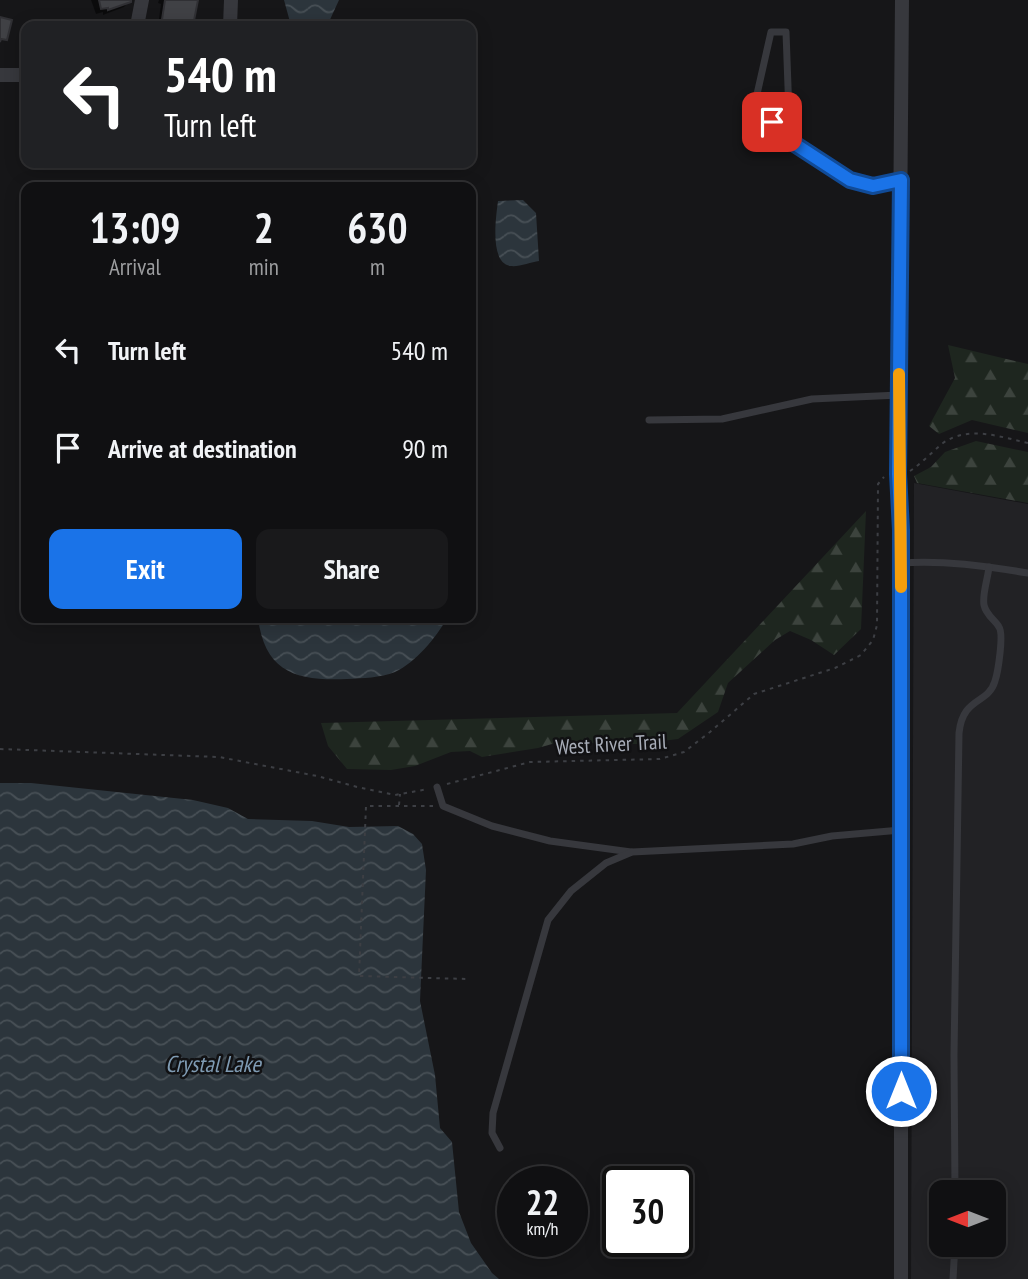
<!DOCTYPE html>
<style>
:root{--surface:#101012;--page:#19191b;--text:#f1f3f6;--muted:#9c9d9f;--line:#303032;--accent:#1a73e8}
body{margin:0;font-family:"PT Sans Narrow",sans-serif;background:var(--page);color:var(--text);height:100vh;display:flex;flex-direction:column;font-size:26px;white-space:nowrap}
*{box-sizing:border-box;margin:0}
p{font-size:23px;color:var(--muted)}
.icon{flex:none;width:38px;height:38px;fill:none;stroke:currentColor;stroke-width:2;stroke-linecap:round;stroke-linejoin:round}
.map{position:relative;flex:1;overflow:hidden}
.panel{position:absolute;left:21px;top:182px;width:455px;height:441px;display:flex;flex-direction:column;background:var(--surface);border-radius:14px;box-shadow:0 4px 18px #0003,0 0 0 2px var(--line)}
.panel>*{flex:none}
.top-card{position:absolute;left:21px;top:21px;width:455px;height:147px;border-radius:14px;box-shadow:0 4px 18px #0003,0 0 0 2px var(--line);background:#202124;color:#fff;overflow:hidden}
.needle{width:46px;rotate:270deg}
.controls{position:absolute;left:929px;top:1180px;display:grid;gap:14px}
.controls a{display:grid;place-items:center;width:77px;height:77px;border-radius:14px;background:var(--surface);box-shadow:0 4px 18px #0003,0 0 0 2px var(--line);font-size:35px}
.speed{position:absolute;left:497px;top:1166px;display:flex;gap:14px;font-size:35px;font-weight:700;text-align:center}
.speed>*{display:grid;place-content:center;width:91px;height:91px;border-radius:50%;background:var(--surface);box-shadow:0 4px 18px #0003,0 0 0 2px var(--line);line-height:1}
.speed small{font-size:18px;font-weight:400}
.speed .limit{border:4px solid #111;border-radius:10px;background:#fff;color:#111}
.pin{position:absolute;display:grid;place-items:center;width:60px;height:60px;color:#fff;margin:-30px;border-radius:14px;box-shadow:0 4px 10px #0006}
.me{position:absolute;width:77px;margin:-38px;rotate:0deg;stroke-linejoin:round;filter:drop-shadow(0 0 5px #0008)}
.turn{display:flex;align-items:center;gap:24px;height:147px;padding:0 28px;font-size:32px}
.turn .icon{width:91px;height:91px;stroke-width:2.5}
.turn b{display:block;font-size:49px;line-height:60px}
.eta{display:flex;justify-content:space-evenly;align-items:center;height:119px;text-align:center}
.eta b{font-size:42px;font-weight:700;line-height:49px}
.button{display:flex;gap:14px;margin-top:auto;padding:14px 28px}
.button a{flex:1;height:80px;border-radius:14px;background:var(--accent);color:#fff;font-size:28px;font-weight:700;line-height:80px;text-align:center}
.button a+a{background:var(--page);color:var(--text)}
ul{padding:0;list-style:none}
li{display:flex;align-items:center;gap:21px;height:98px;padding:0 28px}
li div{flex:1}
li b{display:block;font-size:26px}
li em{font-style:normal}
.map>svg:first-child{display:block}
</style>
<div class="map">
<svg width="1028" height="1279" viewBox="0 0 1028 1279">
<defs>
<pattern id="forest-firs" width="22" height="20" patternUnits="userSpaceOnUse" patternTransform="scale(1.75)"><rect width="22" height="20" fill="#1e261f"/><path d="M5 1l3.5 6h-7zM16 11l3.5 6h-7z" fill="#3c433d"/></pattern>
<pattern id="water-waves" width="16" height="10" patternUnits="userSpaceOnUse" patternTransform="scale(1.75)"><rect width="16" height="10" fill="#2c353c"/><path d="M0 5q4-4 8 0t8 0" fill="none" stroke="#485056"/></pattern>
</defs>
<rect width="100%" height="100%" fill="#161618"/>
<path fill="#222225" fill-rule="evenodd" d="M914 483 1028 504V1279H911ZM942 1192H994V1244H942Z"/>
<g fill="url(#forest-firs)">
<polygon points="948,345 1028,364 1028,433 972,420 939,434 929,426 955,378"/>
<polygon points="976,441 1028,452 1028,503 917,483 914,476 931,467 945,452"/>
<polygon points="866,511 861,629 834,655 811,640 790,631 775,640 728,683 718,712 678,739 637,744 603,744 566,740 538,748 482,757 470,751 451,752 415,766 391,770 347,769 328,746 321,723 677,713"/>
</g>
<g fill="url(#water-waves)">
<path d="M284 0H339L328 24C315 28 302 27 290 22Z"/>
<path d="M523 200 536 213 539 261C531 262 519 267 511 266 489 264 496 217 498 201Z"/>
<path d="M258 618H447C436 638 416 662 395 672 380 678 363 678 347 679 297 681 265 673 258 618Z"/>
<polygon points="0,783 31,783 193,800 228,808 248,819 312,821 349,827 398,826 413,834 422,844 426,870 420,1001 435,1075 440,1128 452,1142 459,1212 471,1243 492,1273 499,1279 0,1279"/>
</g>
<g fill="#0007">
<polygon points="91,0 130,0 124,7 103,15 103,12 96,14"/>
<polygon points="159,0 196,0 192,26 158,26 161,4 158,3"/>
</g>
<g fill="#404145" stroke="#303034" stroke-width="2">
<polygon points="99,0 131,0 131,2 108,10 108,8 101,9"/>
<polygon points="165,0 198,0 193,26 155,26 161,26"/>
<polygon points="0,17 12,20 7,40 1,39 0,42"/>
</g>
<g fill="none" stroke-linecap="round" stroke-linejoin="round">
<g stroke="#3d3f44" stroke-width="2" stroke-dasharray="3.5 5" stroke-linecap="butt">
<path d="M910 471C922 463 932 452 943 443 969 425 1000 437 1028 443"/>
<polyline points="0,749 219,757 317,776 357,787 395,795 428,789"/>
<polyline points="447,784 530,762 660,759 684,752 710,732 754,694 835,668 861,655 873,640 877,625 878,484 884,477"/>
<polyline points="399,805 400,794"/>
<polyline points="433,806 366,806 359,976 467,979"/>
</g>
<g stroke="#37383d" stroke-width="7">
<polyline points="790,141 755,103 771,32 786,32 790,141 850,179 873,186 900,180"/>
<polyline points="649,420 722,419 812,399 899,395"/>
<path d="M901 563C944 560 985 566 1028 573"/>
<polyline points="437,787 443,806 492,826 550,841 631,852"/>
<polyline points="500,1148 492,1133 493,1113 548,920 571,891 606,863 632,852 793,844 832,836 901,830"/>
<path d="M955 1192 954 1055 959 733C963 696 988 705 995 681 998 672 1004 634 999 627 995 620 986 615 984 605 982 594 988 578 989 567"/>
<polyline points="953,1279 955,1244"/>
</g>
<g stroke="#37383d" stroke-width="14">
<polyline points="137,26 142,0"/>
<polyline points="230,26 231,0"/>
<polyline points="0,75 26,75"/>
<polyline points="901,1279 901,530 898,474 902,0"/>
</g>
</g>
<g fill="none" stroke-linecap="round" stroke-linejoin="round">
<defs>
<polyline id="route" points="772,122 790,141 850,180 873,186 901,180 898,474 901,530 901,1091"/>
</defs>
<use href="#route" stroke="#114b97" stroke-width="18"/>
<use href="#route" stroke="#1a73e8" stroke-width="12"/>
<polyline stroke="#f59e0b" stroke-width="12" points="899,374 901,587"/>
</g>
<g text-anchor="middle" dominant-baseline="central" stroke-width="5" stroke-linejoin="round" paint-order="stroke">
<g font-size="21" fill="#a8adb8" stroke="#111113">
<text transform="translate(611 744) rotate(-3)">West River Trail</text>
</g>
<g font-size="23" font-style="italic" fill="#7f9bb3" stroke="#111113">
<text x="213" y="1063">Crystal Lake</text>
</g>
</g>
</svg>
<div class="controls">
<a><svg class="needle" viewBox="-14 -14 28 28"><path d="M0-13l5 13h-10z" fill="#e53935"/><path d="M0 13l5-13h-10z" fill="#9c9d9f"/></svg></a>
</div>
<div class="speed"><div>22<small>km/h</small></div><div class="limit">30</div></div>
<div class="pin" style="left:772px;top:122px;background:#d93025"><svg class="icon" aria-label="arrive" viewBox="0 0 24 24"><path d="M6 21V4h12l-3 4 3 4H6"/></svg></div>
<svg class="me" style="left:901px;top:1091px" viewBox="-20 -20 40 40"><circle r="17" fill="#1a73e8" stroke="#fff" stroke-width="3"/><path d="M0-11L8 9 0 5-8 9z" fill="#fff"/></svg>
<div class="top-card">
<div class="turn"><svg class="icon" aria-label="left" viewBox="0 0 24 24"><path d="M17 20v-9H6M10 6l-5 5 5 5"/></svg><div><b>540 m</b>Turn left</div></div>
</div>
<section class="panel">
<div class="eta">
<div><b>13:09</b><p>Arrival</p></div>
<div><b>2</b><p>min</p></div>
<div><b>630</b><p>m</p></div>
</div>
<ul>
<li><svg class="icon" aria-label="left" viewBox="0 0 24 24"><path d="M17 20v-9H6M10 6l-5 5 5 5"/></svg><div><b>Turn left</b></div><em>540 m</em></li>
<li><svg class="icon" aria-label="arrive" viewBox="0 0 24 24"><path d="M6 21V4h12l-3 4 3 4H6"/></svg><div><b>Arrive at destination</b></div><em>90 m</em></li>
</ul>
<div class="button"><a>Exit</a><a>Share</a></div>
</section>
</div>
